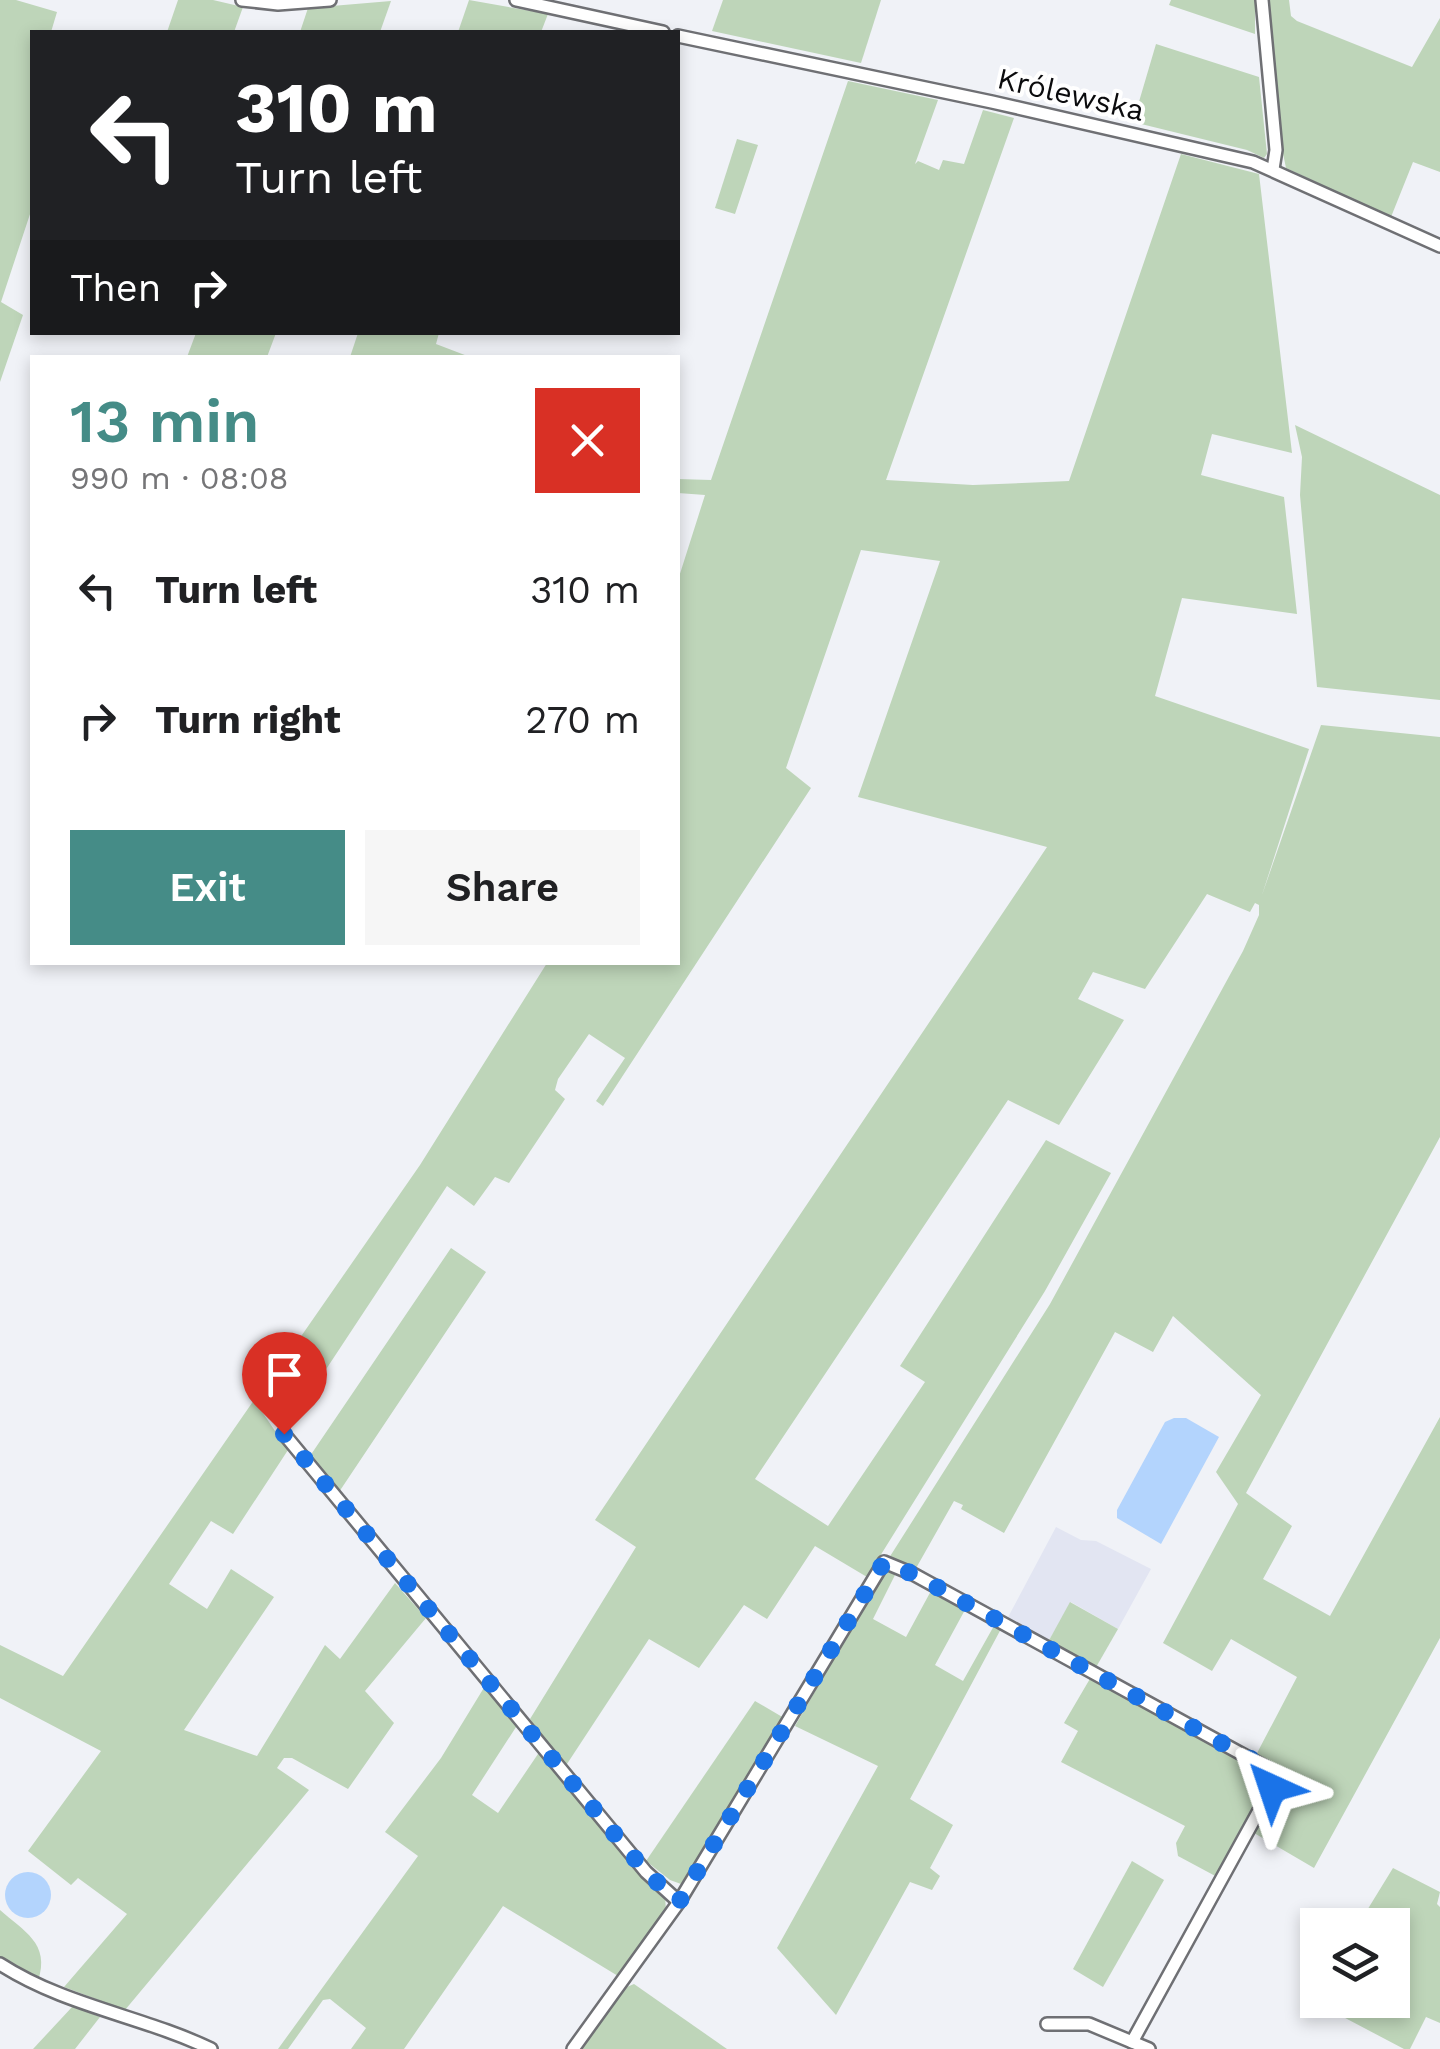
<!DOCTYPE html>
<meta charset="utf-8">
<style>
:root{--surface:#fff;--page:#f6f6f6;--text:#202124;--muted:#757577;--accent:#458c87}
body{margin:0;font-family:"Work Sans",sans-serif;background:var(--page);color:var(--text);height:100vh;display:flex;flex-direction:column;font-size:38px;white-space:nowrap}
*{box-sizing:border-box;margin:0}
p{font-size:32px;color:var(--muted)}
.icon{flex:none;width:55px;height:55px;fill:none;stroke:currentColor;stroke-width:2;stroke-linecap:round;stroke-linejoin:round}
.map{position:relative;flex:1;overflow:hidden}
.panel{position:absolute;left:30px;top:355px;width:650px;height:610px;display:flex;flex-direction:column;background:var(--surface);border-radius:0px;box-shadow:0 5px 15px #0003}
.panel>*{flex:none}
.top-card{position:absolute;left:30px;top:30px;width:650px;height:305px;border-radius:0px;box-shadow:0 5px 15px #0003;background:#202124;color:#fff;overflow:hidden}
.buttons{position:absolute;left:1300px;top:1908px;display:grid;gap:20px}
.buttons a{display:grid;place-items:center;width:110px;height:110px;border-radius:0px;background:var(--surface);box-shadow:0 5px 15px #0003;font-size:50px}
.pin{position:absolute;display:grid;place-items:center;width:85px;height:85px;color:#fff;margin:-102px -42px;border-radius:50% 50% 50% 0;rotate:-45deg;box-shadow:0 0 10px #0007}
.pin .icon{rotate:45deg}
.me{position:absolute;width:110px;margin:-55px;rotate:318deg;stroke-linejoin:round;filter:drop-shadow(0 0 8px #0008)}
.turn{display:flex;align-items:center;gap:35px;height:210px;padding:0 40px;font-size:45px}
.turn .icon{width:130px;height:130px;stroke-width:2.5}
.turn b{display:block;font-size:70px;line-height:85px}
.then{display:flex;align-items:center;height:95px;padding:0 40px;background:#0003;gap:20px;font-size:38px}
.round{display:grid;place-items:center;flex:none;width:105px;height:105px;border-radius:0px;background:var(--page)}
.headline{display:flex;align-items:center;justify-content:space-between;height:170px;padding:0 40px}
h1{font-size:60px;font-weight:600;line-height:75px;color:var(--accent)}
.cta{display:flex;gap:20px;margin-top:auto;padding:20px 40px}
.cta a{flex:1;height:115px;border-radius:0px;background:var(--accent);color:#fff;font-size:40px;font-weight:600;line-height:115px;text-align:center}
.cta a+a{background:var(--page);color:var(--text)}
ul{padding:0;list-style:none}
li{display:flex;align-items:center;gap:30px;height:130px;padding:0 40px}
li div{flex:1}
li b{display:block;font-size:38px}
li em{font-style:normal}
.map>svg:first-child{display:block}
</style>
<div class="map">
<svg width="1440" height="2049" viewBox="0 0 1440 2049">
<rect width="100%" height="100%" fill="#f0f2f7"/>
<polygon fill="#e2e5f2" points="1056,1527 1081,1540 1096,1541 1151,1569 1118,1629 1071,1602 1047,1644 1006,1621"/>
<g fill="#bed5b9">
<polygon points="0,0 16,0 57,12 51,32 32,32 32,208 1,302 23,315 0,382"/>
<polygon points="178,0 213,0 243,7 234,32 167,32"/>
<polygon points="469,0 548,14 541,32 458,32"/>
<polygon points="723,0 881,0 861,63 712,31"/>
<polygon points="1171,0 1255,0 1255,34 1169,5"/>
<polygon points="1267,0 1289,0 1291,16 1297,21 1412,67 1440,18 1440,172 1413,162 1391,217 1286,168 1279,134"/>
<polygon points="391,1 380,32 300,32 308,8"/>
<polygon points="1156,44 1259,77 1267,154 1264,158 1247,150 1133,122"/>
<polygon points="848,81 938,100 915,164 918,161 939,170 943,160 964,164 983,110 1014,118 886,480 973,485 1069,481 1181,154 1259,174 1292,453 1212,434 1201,475 1284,497 1297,614 1182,598 1155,696 1309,749 1262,895 1321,725 1440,737 1440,1137 1246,1493 1292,1526 1263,1579 1330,1616 1440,1417 1440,1638 1314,1868 1254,1833 1280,1784 1281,1773 1255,1757 1297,1677 1231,1639 1212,1671 1163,1643 1238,1504 1216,1472 1261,1395 1173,1316 1153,1352 1115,1332 1004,1533 961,1509 963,1505 954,1501 915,1570 889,1558 1050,1304 1243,951 1259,915 1259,905 1255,903 1250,912 1207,894 1145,989 1093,972 1078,999 1124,1020 1059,1125 1008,1100 755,1479 828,1526 925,1382 900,1366 1046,1140 1111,1173 1045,1291 867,1577 815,1546 767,1619 744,1605 699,1668 649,1639 565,1767 530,1719 636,1547 595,1520 1047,847 858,797 940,561 861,550 786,768 811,788 603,1106 596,1101 625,1058 589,1034 558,1079 555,1090 565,1099 509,1183 495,1177 474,1206 447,1186 286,1430 261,1394 420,1165 547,963 678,962 678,580 705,495 678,493 678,479 711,480"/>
<polygon points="737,139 758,145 735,214 715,208"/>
<polygon points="196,333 196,332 276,333 267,357 187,357"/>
<polygon points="358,333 439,333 436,344 470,357 350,357"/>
<polygon points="1295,425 1440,495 1440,700 1317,687 1300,495 1302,457"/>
<polygon points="451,1248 486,1272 339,1492 330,1483 331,1479 325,1476 310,1456"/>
<polygon points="254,1400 288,1450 233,1534 211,1521 169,1584 207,1609 231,1569 274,1597 184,1730 257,1756 325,1645 340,1659 395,1583 426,1618 365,1691 394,1723 348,1789 292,1758 284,1758 277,1768 309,1790 125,2010 64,1987 127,1914 78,1878 71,1885 28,1851 101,1751 0,1698 0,1645 63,1676"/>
<polygon points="890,1571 897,1571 873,1619 906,1637 932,1589 966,1608 935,1665 963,1681 995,1624 1002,1627 910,1799 953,1825 930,1868 940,1876 932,1890 910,1882 836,2015 777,1948 878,1766 795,1726 883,1574"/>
<polygon points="1070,1602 1118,1629 1095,1669 1047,1644"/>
<polygon points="1091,1677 1259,1770 1270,1779 1219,1878 1178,1856 1176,1843 1185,1826 1061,1762 1078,1731 1064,1723"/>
<polygon points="485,1686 518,1724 472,1795 498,1813 540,1751 665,1896 666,1911 618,1976 503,1906 404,2049 351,2049 366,2028 330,1999 323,2000 288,2049 278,2049 418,1856 385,1832 441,1758"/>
<polygon points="755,1701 784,1718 681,1884 670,1880 646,1861"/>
<polygon points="1132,1861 1164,1880 1103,1987 1073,1969"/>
<polygon points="1393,1868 1440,1892 1437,1904 1440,1907 1440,2023 1426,2017 1410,2049 1404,2049 1311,2000 1317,1990 1318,2000 1392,2000 1392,1925 1358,1925"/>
<path d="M0 1910C23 1931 51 1943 38 1981L0 1958Z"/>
<polygon points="634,1984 727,2049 579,2049 622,1989"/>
<polygon points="73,2006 100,2017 75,2049 33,2049"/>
</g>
<g fill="#b3d4fd">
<polygon points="1174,1418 1186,1418 1219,1437 1161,1544 1117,1518 1117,1510 1165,1422"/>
<circle cx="28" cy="1895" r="23"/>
</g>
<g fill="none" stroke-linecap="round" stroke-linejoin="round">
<defs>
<g id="minor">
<polyline points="242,0 278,4 330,0"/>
<polyline points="516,0 663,32"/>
<polyline points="1262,0 1276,150 1273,169"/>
<polyline points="678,36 992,102 1253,162 1440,246"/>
<polyline points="284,1434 646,1872 679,1902"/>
<path d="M0 1964C65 2006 142 2016 211 2049"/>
<polyline points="1047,2024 1089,2024 1149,2049"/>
<polyline points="573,2049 679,1902 884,1562 913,1574 1269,1769 1274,1778 1272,1787 1132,2042"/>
</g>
</defs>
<use href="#minor" stroke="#6f7074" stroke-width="16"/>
<use href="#minor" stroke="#fff" stroke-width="11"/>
</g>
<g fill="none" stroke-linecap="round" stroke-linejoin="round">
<polyline stroke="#1a73e8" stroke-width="18" stroke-dasharray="0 32.4" points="284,1434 646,1872 679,1902 884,1562 913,1574 1269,1769 1274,1778 1272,1788"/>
</g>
<g text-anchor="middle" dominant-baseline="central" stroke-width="8" stroke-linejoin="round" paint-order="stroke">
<g font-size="30" fill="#0b0b0d" stroke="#fff">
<text transform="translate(1071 94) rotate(13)">Królewska</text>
</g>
</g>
</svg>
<div class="buttons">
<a><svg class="icon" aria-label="layers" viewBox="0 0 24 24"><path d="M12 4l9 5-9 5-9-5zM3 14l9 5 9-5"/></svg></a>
</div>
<div class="pin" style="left:284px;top:1434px;background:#d93025"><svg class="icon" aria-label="arrive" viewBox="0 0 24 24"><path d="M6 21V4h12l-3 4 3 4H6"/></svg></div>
<svg class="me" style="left:1272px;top:1788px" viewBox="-20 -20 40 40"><path d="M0-17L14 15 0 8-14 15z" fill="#1a73e8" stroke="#fff" stroke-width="4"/></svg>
<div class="top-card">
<div class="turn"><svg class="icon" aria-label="left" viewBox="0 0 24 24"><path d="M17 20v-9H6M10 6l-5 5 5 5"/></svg><div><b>310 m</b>Turn left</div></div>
<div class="then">Then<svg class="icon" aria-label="right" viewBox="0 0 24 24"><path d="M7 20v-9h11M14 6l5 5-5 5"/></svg></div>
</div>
<section class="panel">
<div class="headline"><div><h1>13 min</h1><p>990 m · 08:08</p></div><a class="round" style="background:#d93025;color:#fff"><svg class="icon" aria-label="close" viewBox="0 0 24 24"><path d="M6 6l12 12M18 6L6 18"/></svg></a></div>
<ul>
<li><svg class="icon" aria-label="left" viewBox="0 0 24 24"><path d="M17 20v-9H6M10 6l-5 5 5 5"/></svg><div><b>Turn left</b></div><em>310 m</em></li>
<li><svg class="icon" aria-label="right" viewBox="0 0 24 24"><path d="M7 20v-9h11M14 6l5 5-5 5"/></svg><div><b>Turn right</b></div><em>270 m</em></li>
</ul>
<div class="cta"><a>Exit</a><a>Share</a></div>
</section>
</div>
